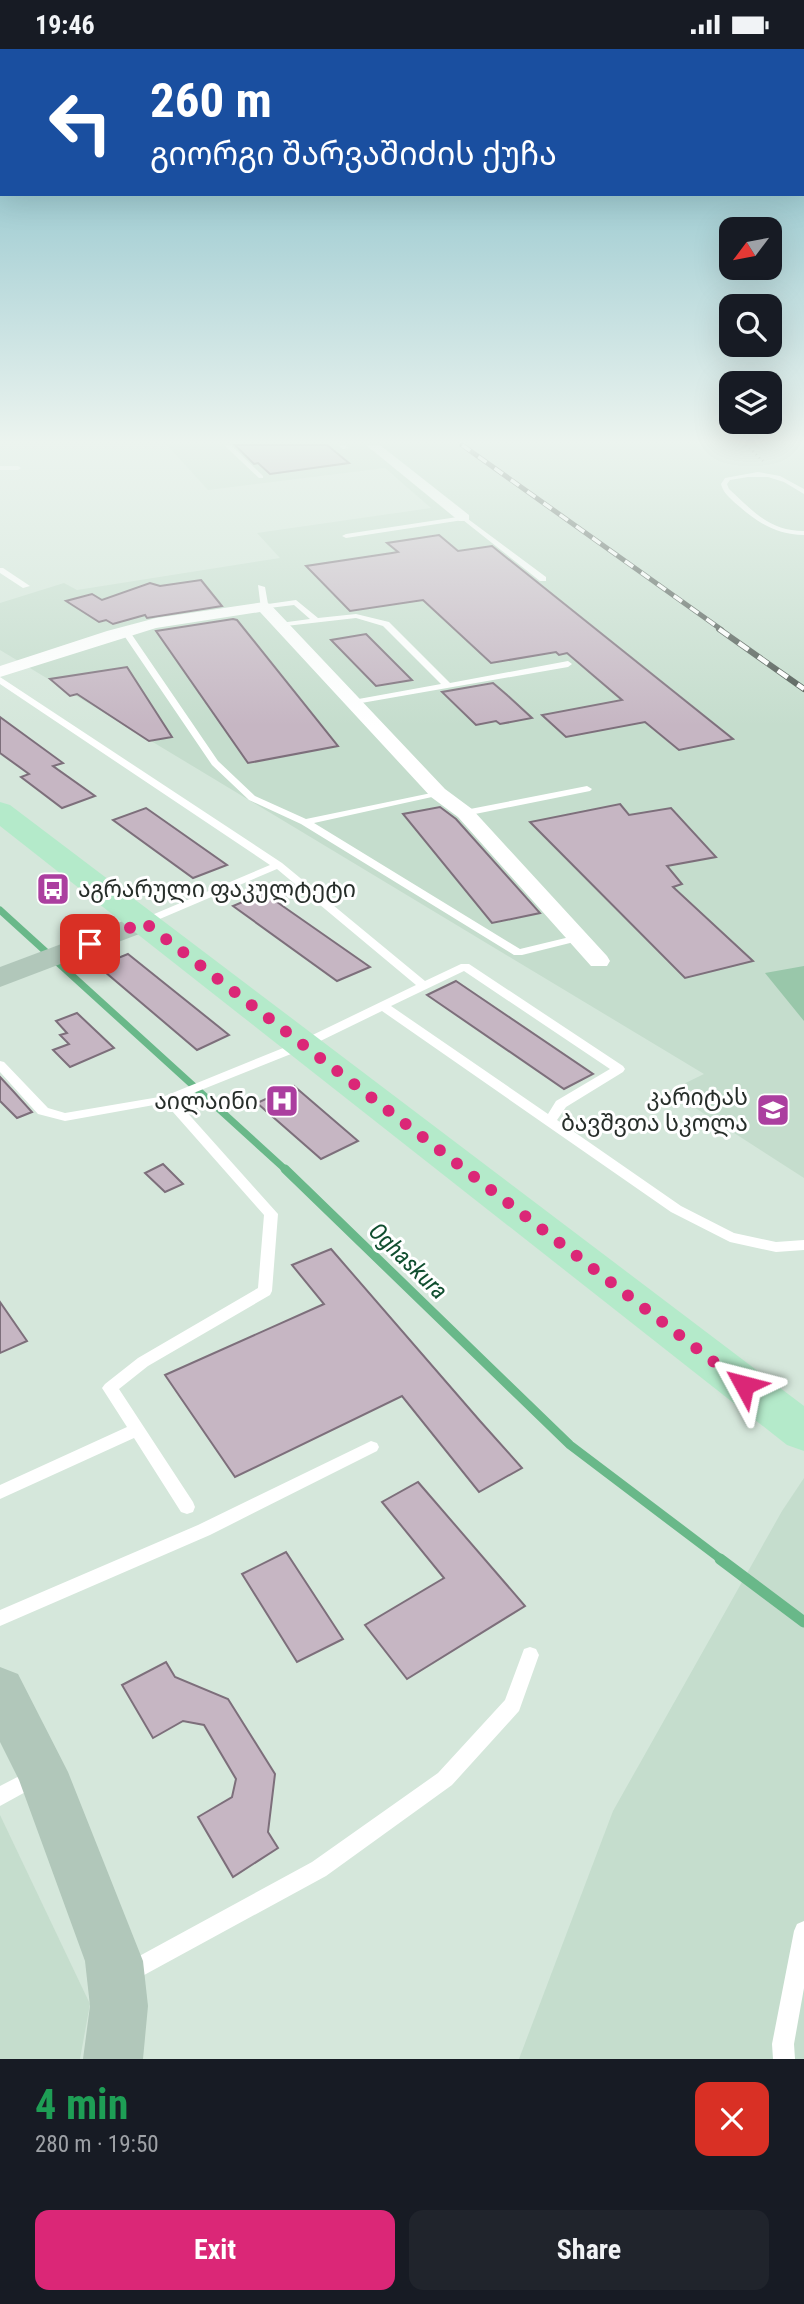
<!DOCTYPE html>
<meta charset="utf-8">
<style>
:root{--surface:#171b24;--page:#20242c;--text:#f1f3f6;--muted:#9ea1a6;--accent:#db2777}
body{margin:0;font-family:"Roboto Condensed","Noto Sans Georgian",sans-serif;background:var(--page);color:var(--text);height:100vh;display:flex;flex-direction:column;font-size:26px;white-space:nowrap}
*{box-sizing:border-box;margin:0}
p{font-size:23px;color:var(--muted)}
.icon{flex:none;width:38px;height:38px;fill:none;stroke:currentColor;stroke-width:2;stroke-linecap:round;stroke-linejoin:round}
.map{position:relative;height:2010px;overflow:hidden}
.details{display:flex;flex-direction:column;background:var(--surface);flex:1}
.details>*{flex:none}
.banner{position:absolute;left:0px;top:0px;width:805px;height:147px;box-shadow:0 7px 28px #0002;background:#1a4fa0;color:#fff;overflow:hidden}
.needle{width:46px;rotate:238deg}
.controls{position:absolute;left:719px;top:168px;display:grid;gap:14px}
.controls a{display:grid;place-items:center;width:63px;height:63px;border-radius:14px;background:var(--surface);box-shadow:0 7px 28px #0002;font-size:35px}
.pin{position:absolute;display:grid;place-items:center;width:60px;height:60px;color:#fff;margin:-30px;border-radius:14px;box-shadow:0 4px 10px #0006}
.me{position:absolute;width:77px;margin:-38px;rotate:308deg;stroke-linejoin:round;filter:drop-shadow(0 0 5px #0008)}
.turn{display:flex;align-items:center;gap:24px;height:147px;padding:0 35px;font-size:32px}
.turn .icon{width:91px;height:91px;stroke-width:2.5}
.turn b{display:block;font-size:49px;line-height:60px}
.round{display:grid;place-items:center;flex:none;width:74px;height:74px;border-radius:14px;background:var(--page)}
.summary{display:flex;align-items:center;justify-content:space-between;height:119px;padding:0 35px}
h1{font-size:42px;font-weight:700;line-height:52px;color:#1e9e55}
.button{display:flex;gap:14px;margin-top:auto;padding:14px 35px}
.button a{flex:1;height:80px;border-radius:14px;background:var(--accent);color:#fff;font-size:28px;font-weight:700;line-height:80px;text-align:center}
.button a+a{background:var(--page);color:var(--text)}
.status{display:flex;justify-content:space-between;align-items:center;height:49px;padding:0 35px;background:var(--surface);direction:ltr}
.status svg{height:19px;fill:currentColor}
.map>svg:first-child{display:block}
</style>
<div class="status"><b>19:46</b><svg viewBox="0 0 49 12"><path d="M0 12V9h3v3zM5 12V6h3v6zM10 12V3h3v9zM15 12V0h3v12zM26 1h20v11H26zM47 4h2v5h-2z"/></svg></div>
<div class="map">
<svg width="804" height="2010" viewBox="0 0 804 2010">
<rect width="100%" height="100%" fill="#d5e7db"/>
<g fill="#c5ddcd">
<polygon points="167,396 804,396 804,1129 669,1042 704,1025 0,601 0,554 64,534 77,541 280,509 257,484 431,459 385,419 208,441"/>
<polygon points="804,1429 804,2010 519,2010 613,1762 782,1462"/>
<polygon points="0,1766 90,1955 80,2010 0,2010"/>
</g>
<polygon fill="#99c7aa" points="804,917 804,972 765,924"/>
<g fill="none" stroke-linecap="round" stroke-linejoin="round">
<polyline stroke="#69b889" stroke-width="7" points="0,861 287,1122"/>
<polyline stroke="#69b889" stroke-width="9" points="285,1120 570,1396 722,1511"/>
<polyline stroke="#69b889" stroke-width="11" points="720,1510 804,1573"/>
</g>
<g fill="#c6b6c3" stroke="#7d6f7b" stroke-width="2">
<polygon points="235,396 327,396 349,414 270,425 258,414 254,415"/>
<polygon points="439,486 458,502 492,497 733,690 679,701 645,673 566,688 542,666 622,651 567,604 559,606 556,603 491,614 423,551 350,562 306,517 392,504 398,503 387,494"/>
<polygon points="201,531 222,557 147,569 145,566 113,575 106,571 99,573 66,552 92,545 102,551 150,534 160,537"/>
<polygon points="233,570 237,571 338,697 248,714 156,582"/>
<polygon points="366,585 412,631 376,637 331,591"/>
<polygon points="127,618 172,688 149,692 77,645 70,647 50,630"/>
<polygon points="493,634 507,646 532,669 500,675 496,672 476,676 442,643"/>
<polygon points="0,668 63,714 53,717 95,747 62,759 21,728 29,725 0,704"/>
<polygon points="620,755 629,766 671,759 716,808 667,817 682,835 673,838 753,912 685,929 530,773"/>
<polygon points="440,758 456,770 540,864 492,874 403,765"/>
<polygon points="146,759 227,816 193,829 113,771"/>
<polygon points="264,844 370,918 337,932 233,857"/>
<polygon points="128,905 229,986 197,1001 98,917"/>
<polygon points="456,932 593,1025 564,1040 427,946"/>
<polygon points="77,964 114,999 70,1018 53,1001 69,995 60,986 67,984 56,972"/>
<polygon points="0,1028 13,1042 32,1063 17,1069 0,1052"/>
<polygon points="294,1037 358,1092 321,1110 257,1054"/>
<polygon points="163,1115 183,1135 165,1143 145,1124"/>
<polygon points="331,1200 480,1372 522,1419 479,1443 402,1347 235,1428 165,1326 324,1255 292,1216"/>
<polygon points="0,1253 27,1292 0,1304"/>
<polygon points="418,1433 525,1557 407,1630 365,1576 444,1529 382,1453"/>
<polygon points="286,1503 343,1590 297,1613 242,1525"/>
<polygon points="166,1613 175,1628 228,1650 275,1725 268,1783 278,1799 233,1828 198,1768 232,1748 236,1730 204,1676 183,1672 153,1689 122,1636"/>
</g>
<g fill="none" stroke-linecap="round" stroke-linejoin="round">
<polyline stroke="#818e86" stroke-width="2.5" stroke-dasharray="1 3.5" stroke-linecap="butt" points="746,396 763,412"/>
<g fill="#fff" fill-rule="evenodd">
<polygon points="224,396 231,396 263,427 263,429 259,429"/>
<polygon points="338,396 345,396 348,399 343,400"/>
<polygon points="0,417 18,417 21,419 18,421 0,421"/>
<path d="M758 423 780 427 804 440V445L784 433 768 428H748L730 431 727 435 729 440C753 462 769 482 804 482V486C774 486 756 472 734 453 728 447 723 443 721 435L725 429Z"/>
<polygon points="464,467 546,528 546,532 540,532 463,471 346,489 342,487 346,485"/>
<polygon points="0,519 3,519 30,537 23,539 0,524"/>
<polygon points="258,536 265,538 268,555 296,551 318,569 356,565 389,573 450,634 568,612 572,615 568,618 350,656 350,652 353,651 441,635 383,577 356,569 277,578 277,574 280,574 310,570 294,556 261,560"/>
<polygon points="122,580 128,580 218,712 255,747 306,770 441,742 441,746 314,774 520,900 578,886 584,889 582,891 522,906 514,906 301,775 249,751 212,716 121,582"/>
<path d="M0 628 282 814 425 932 461 915H469L623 1017 625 1020 623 1023 566 1058 557 1071 681 1157 734 1184 776 1193 804 1191V1201L776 1203 730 1193 671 1163 382 962 306 999 176 1051 278 1165 272 1242 270 1246 148 1317 119 1340 193 1453 195 1458 193 1463 187 1465 181 1463 134 1389 0 1450V1436L127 1378 102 1339 105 1335 138 1309 258 1239 264 1166 165 1054 65 1072 38 1065 0 1023V1012L4 1013 48 1059 65 1064 165 1047 298 993 416 936 277 820 148 875H140L139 873 140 871 270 816 0 635ZM464 922 610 1020 556 1052 548 1065 391 957Z"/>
<polygon points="587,737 592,740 590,742 465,767 460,764 465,761"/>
<polygon points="371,1392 377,1394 379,1398 377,1402 210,1486 0,1577 0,1561 198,1476"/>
<polygon points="530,1598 536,1600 539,1606 519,1662 452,1736 326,1827 135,1931 128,1935 121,1931 117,1924 121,1917 312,1813 438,1724 505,1651 524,1600"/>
<polygon points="33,1720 40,1723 43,1729 40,1735 0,1757 0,1737"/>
<polygon points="804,1872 804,1939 794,1995 795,2010 773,2010 772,1995 794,1882 797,1875"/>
</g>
<g fill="#fff" fill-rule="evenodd">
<polygon points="366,396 380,396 469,466 469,472 459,472"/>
<polygon points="264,553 270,555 445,740 472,760 607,907 610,912 607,917 591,917 458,768 431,748 260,563 156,579 0,628 0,617 107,582 156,569"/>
</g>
<g fill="#b1c7ba" fill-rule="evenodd">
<polygon points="144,864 155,867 159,873 155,879 0,938 0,918"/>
<polygon points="0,1618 18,1625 68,1723 143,1912 148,1957 143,2010 83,2010 90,1957 85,1912 19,1731 0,1693"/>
</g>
<polygon fill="#b4eaca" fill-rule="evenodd" points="0,753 10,756 804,1357 804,1402 787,1396 0,777"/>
<defs>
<polyline id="rail-far1" points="462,396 722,581"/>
<polyline id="rail" points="719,580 804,640"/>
</defs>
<use href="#rail-far1" stroke="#4d5751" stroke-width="5"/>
<use href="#rail" stroke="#4d5751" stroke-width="6"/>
<use href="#rail-far1" stroke="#fff" stroke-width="3.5" stroke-dasharray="10" stroke-linecap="butt"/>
<use href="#rail" stroke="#fff" stroke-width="4.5" stroke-dasharray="12" stroke-linecap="butt"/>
</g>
<linearGradient id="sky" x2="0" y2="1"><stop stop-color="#75b6c2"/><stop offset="0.58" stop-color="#ecf4ef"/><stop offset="1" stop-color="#ecf4ef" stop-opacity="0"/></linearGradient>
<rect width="804" height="677" fill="url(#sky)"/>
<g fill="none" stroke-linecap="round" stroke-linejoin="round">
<polyline stroke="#db2777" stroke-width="12" stroke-dasharray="0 21.6" points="90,895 144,873 744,1336"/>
</g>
<defs>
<symbol id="bus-square" viewBox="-11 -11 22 22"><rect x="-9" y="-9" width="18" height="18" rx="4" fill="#ab3f9f" stroke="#fff"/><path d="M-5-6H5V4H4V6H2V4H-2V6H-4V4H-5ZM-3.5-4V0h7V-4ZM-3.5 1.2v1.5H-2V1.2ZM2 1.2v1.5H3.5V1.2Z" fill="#fff"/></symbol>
<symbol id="hospital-square" viewBox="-11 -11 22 22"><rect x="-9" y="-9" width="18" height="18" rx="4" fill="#ab3f9f" stroke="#fff"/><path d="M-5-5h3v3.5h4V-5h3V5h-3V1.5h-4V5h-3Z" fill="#fff"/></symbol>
<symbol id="school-square" viewBox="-11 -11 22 22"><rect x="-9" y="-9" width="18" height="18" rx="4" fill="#ab3f9f" stroke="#fff"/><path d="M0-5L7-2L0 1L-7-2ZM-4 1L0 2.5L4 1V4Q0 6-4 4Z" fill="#fff"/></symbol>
</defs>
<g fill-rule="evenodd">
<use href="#bus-square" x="34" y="821" width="38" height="38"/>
<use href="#hospital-square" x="263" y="1033" width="38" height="38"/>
<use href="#school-square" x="754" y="1042" width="38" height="38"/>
</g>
<g text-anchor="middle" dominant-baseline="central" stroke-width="6" stroke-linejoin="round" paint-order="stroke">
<g font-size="23" fill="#272e2a" stroke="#fff" text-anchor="end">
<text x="78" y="840" text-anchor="start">აგრარული ფაკულტეტი</text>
<text x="748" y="1048">კარიტას<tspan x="748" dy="26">ბავშვთა სკოლა</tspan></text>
<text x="258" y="1052">აილაინი</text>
</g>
<g font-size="24" font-style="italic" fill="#104e2f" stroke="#fff">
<text transform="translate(408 1212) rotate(44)">Oghaskura</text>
</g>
</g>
</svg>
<div class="controls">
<a><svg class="needle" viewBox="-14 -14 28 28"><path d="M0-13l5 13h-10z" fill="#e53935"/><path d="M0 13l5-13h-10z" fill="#9ea1a6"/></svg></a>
<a><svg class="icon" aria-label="search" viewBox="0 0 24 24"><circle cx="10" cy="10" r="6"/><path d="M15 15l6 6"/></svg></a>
<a><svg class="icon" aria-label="layers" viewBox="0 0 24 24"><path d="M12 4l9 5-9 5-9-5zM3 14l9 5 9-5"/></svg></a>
</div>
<div class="pin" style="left:90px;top:895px;background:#d93025"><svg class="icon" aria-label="arrive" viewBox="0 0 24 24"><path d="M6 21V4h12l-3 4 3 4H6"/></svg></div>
<svg class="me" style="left:744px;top:1336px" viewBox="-20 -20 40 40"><path d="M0-17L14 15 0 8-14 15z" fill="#db2777" stroke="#fff" stroke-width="4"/></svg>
<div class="banner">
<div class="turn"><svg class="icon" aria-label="left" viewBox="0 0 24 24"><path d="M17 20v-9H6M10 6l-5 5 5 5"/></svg><div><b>260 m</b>გიორგი შარვაშიძის ქუჩა</div></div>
</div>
</div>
<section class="details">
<div class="summary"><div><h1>4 min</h1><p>280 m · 19:50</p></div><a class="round" style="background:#d93025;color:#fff"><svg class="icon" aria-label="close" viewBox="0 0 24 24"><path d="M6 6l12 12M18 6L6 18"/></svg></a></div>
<div class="button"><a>Exit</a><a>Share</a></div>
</section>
